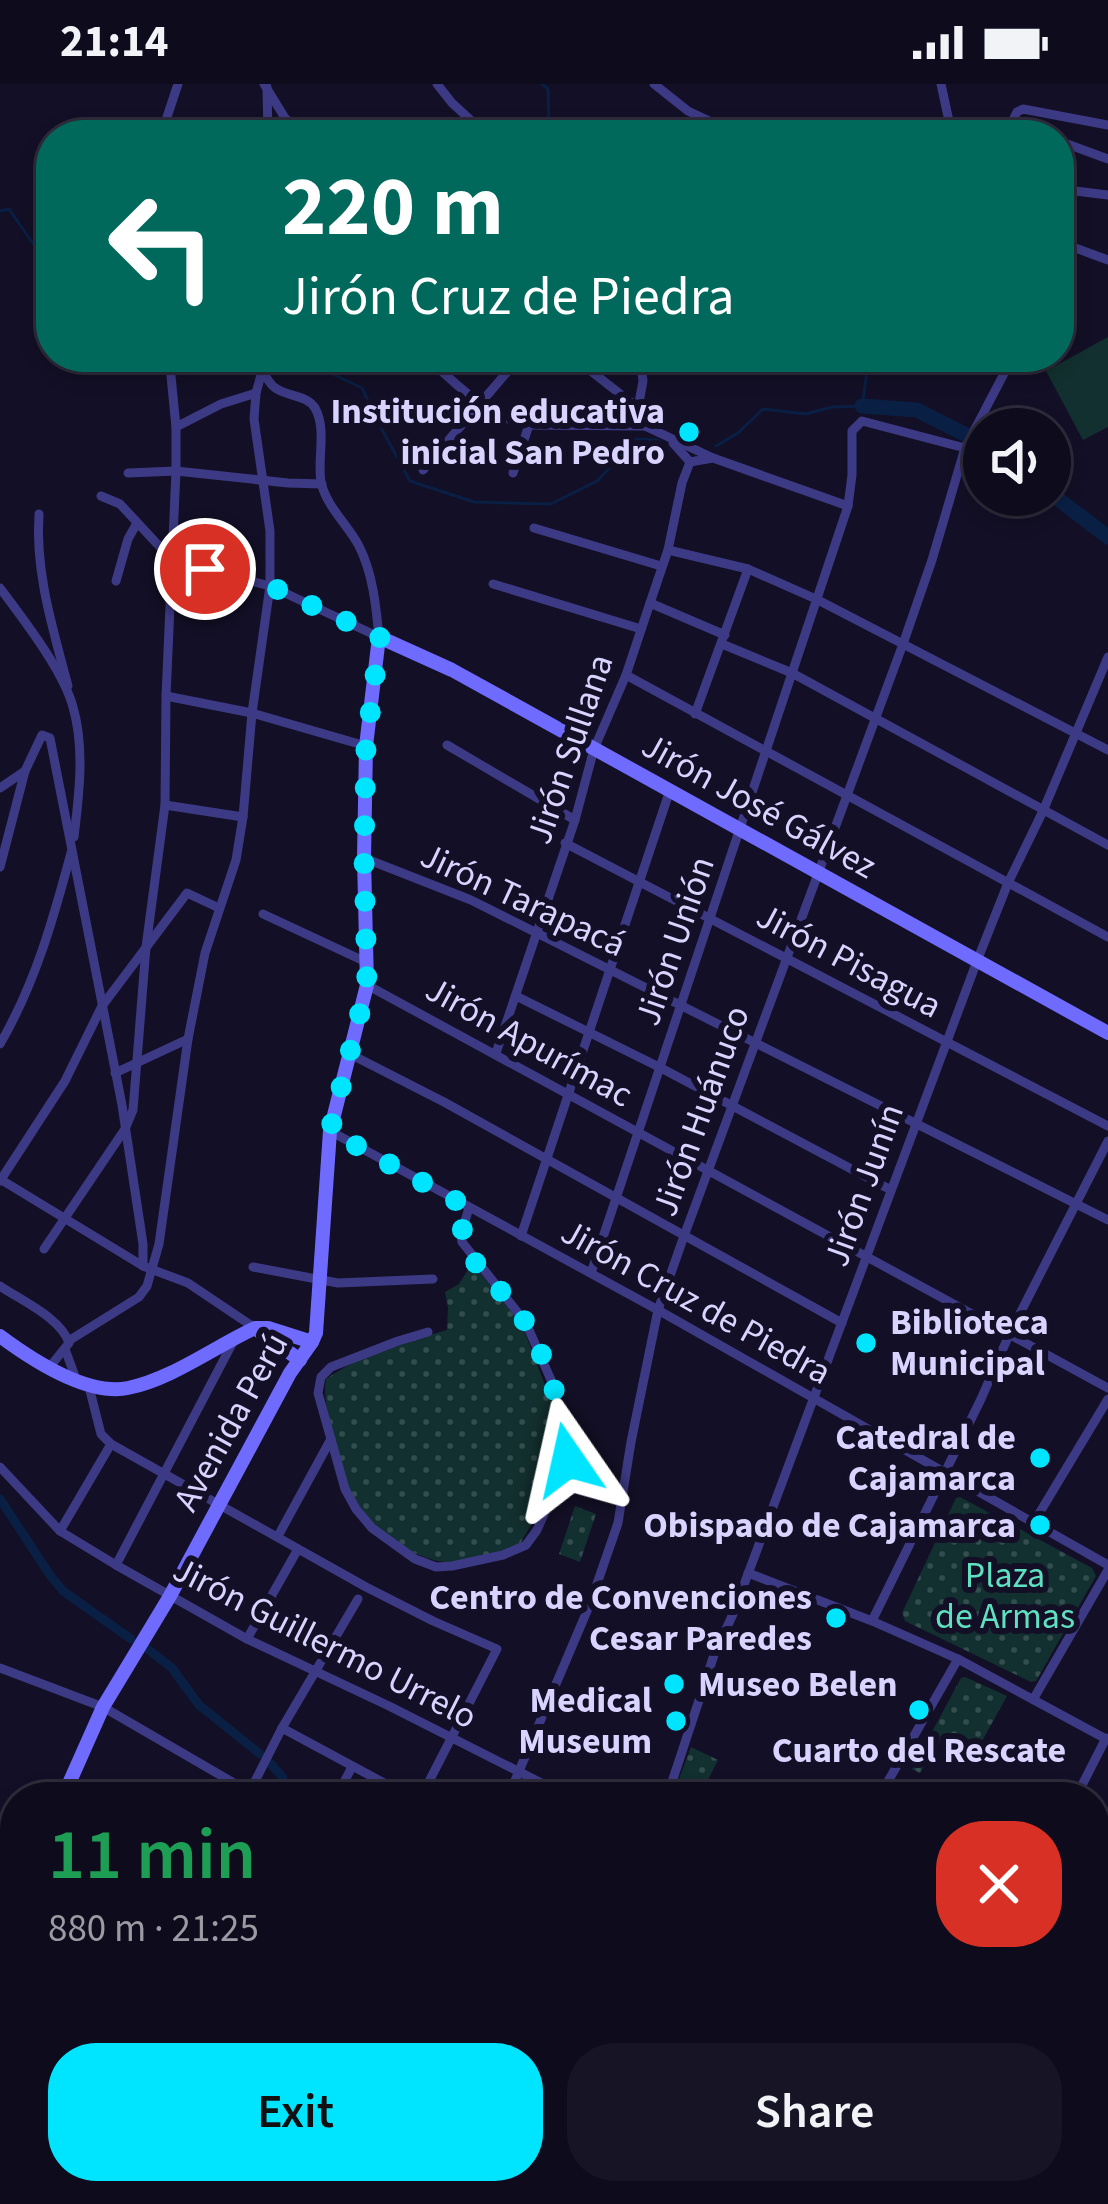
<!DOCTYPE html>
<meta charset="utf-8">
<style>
:root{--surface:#0e0b1c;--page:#171425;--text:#f1f3f6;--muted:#9b9ba3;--line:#2e2b3b;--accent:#00e5ff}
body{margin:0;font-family:"Source Sans 3",sans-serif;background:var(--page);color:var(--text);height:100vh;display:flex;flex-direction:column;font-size:45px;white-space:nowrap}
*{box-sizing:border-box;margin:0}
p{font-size:39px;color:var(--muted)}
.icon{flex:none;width:66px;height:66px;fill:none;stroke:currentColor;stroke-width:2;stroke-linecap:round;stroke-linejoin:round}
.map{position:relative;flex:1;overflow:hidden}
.side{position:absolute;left:0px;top:1698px;width:1110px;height:423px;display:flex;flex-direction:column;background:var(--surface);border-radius:48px 48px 0 0;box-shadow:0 6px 18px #0003,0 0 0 3px var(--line)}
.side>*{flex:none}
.top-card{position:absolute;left:36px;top:36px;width:1038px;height:252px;border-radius:48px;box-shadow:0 6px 18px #0003,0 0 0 3px var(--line);background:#00695c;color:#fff;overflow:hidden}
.buttons{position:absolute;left:963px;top:324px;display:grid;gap:24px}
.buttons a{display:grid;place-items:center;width:108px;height:108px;border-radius:50%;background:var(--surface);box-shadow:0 6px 18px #0003,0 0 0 3px var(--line);font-size:60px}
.pin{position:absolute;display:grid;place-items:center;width:102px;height:102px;color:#fff;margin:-51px;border:6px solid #fff;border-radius:50%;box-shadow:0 3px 12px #0007}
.me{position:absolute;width:132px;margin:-66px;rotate:349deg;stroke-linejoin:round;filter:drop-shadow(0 0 9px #0008)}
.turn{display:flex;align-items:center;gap:42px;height:252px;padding:0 48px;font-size:54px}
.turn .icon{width:156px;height:156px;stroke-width:2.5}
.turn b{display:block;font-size:84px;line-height:102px}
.round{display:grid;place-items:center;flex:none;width:126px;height:126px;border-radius:48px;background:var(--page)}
.headline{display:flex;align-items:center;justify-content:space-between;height:204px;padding:0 48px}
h1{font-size:72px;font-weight:600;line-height:90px;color:#1e9e55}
.cta{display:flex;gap:24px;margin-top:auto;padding:24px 48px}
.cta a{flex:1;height:138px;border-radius:48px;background:var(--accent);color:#111;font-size:48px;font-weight:600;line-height:138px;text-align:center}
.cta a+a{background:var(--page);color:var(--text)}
.status{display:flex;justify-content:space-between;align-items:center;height:84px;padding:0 60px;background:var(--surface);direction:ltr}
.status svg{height:33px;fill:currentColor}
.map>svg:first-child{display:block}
</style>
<div class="status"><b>21:14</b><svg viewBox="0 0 49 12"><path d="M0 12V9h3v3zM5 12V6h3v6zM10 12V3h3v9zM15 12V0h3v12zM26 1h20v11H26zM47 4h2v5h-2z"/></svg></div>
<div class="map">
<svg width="1108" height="2120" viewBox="0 0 1108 2120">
<defs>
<pattern id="park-dots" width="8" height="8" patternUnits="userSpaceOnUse" patternTransform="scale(3)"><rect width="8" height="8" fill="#12302f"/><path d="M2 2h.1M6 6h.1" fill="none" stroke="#344d4e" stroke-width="1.8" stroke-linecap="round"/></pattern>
</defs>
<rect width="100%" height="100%" fill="#130f26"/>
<g fill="url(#park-dots)">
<path d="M472 1179 522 1241 563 1348 565 1376 557 1395 520 1460C498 1468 473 1478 448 1478 419 1478 370 1446 356 1421 345 1402 341 1379 336 1359 331 1338 322 1316 326 1295 362 1270 405 1258 447 1246L448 1224 445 1208 459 1200Z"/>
<polygon points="960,1413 1092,1484 1096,1492 1036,1597 1031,1598 905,1537 902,1529 956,1414"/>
<polygon points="575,1422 596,1430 580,1478 559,1470"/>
<polygon points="965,1593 1007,1612 972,1675 940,1658 920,1689 912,1685 961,1594"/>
<polygon points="691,1663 718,1676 701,1710 677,1700"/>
</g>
<polygon fill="#12302f" points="1108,253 1108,343 1083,356 1046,287"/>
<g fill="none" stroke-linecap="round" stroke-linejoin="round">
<g stroke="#0a1f44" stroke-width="3">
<polyline points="542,0 548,5 549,43 556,51"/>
<polyline points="0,127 9,125 36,164 51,174"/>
<polyline points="293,273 300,279 324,286 362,304 379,340 410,397 474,418 551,420 597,397 619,374 632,355 658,356 669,366"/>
<polyline points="716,362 738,349 763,325 806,330 832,323 862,322 867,288 862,273"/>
</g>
<g stroke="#0a1f44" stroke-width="9">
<polyline points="0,1415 50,1491 63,1507 131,1555"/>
<polyline points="145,1563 172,1584 199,1621 260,1670"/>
<polyline points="271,1680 283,1694 282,1713"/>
</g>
<g stroke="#0a1f44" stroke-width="15">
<polyline points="862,322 917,326 984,360"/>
<polyline points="1050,409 1108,453"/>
</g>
<g stroke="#3d3a85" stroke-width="9">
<polyline points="264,0 285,34 303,51"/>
<polyline points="437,0 452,19 487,51"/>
<polyline points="654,0 688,27 739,51"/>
<polyline points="941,0 952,51"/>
<polyline points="267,3 268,51"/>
<polyline points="165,39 191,51"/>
<polyline points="157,51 165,39 178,0"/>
<path d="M1041 51C1030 47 1020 45 1014 34L1017 28 1023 25 1108 41"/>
<polyline points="1059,57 1108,75"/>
<polyline points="1059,105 1108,111"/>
<polyline points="1059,158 1108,176"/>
<path d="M426 273C458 301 486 333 529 341L645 342"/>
<polyline points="573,273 638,324 645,342 713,374 848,422"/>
<path d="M263 288C266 293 270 300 274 303 286 313 306 310 315 324 327 345 317 375 321 398 326 422 348 441 359 462 373 490 376 522 379 553"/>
<polyline points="638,324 643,297 640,273"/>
<polyline points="176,343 221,320 256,309"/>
<polyline points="673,359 690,378 713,374"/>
<polyline points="423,386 520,273"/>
<polyline points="128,389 176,387 288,399 322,400"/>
<polyline points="513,389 529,341"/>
<polyline points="101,412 120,420 173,477 270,502 379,553"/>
<path d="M39 430C35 489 53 545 68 602"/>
<polyline points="534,444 661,482"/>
<polyline points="668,466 748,485 816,515 1108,666"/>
<polyline points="116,497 128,455 137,439"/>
<polyline points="493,500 641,545"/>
<path d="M0 504C23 535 63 586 73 623 85 664 79 711 74 753"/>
<polyline points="650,519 725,551"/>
<polyline points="722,560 792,589 1108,761"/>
<polyline points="626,591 1108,853"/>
<polyline points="166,612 252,629 366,662"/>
<polyline points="695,630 748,485"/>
<polyline points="447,661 575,736"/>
<polyline points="0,704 25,687 42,651 50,654 122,1021 143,1160 143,1182"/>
<polyline points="165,721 243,733"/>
<polyline points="565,759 1108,1042"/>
<polyline points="364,774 471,816 1108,1136"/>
<polyline points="0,783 25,687"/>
<polyline points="263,830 366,878"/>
<polyline points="367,901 1108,1304"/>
<polyline points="516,912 661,984 891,1106"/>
<path d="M0 960C35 900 53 836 71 769"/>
<polyline points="348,969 444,1018 842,1239"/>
<polyline points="496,969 575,736 594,665 626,591 650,519 668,466 682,399 690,378"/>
<polyline points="115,989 188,955"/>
<polyline points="330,1047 658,1226 1108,1481"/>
<polyline points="0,1095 143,1182 188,1199 255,1244"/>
<polyline points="0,1097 65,997 102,922 187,809 219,824"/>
<polyline points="521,1152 670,706"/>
<polyline points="44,1165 125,1045 133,1026 146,863 165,721 166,612 176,387 176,343 171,292"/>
<polyline points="253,1183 338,1199 433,1195"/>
<polyline points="591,1189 848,422 852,391 852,347 862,337 965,364"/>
<path d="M0 1202C22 1217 61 1234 69 1259L48 1285"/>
<polyline points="428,1248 398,1257 331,1283 321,1293 318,1309 345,1405 356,1425 372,1444 415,1475 436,1483 452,1482 503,1471 526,1461 537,1446 568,1376 566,1347 551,1296 526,1239 462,1158 461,1150 469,1124"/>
<polyline points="70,1256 139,1213 147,1202 159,1160 188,955 205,869 236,776 243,733 252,629 270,502 270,447 254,335 256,309 266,273"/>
<polyline points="65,1265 76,1295"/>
<polyline points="88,1299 101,1350 111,1360 366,1503 433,1537 497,1565 421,1713"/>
<polyline points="0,1383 60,1447 116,1481 247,1555 389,1622 569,1713"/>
<polyline points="1034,1438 1108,1315"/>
<polyline points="60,1447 111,1360"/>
<polyline points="278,1452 331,1355"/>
<polyline points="116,1481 233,1258"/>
<polyline points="748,1489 872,1537 958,1575 1108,1656"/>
<polyline points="872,1537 981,1315 1009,1251 1108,1057"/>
<polyline points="247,1555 298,1465"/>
<polyline points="0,1584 103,1623 258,1713"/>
<polyline points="1034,1614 1108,1486"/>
<polyline points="282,1644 410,1713"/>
<polyline points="249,1709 282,1644 358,1515"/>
<polyline points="336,1713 352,1683"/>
<polyline points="508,1713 590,1520 618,1439 631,1358 658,1226 684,1152 903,560 932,476 965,364 1009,280 1010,273"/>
<polyline points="667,1713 714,1571 733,1530 977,877 1008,799 1043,727 1108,573"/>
<polyline points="879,1713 958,1575"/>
<polyline points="1076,1713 1106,1654"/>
<polyline points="0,1745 15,1748"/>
<polyline points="0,1831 15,1839"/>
<polyline points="0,1938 15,1942"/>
<polyline points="0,1990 15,2001"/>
<polyline points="0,2077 15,2061"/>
<polyline points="1095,2078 1108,2086"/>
<polyline points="304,2106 327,2120"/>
<polyline points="465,2106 487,2120"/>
<polyline points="623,2106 647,2120"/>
<polyline points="776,2106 799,2120"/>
<polyline points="898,2106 905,2120"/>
<polyline points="931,2106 956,2120"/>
<polyline points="192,2120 202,2106"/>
<polyline points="288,2120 297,2106"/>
<polyline points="564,2120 571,2106"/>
<polyline points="651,2120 659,2106"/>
<polyline points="865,2120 872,2106"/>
</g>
<g stroke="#6f6bff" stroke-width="14">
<polyline points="259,1247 300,1276"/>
<path d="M0 1252C31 1275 87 1312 128 1304 172 1295 214 1263 255 1244H268L312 1258"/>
<polyline points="63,1713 103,1623 170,1512 290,1289 312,1258 316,1249 330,1047 367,901 364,774 366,662 379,553 452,586 1108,949"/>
<polyline points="0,1823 15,1800"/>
<polyline points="1095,1993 1108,1968"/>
<polyline points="1032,2120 1038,2106"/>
</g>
</g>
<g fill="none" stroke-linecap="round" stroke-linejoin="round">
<path stroke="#00e5ff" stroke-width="21" stroke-dasharray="0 37.8" d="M205 485 270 502 380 553 366 662 364 774 367 901 330 1047 469 1124 461 1150 462 1158C475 1183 499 1203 516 1225 544 1260 565 1332 568 1376"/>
</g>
<g fill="#00e5ff" stroke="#130f26" stroke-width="4.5">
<circle cx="689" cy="348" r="12"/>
<circle cx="866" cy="1259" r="12"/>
<circle cx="1040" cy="1374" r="12"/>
<circle cx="1040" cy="1441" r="12"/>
<circle cx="836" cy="1534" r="12"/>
<circle cx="674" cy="1600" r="12"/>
<circle cx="919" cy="1626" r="12"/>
<circle cx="676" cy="1637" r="12"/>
</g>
<g text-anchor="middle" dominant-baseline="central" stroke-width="12" stroke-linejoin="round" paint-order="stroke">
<g font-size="36" font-weight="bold" fill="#d9d4ff" stroke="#130f26" text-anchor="end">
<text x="665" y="327">Institución educativa<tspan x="665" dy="41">inicial San Pedro</tspan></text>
<text x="890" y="1238" text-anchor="start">Biblioteca<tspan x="890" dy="41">Municipal</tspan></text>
<text x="1016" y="1353">Catedral de<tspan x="1016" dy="41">Cajamarca</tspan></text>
<text x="1016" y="1441">Obispado de Cajamarca</text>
<text x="812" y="1513">Centro de Convenciones<tspan x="812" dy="41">Cesar Paredes</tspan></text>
<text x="698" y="1600" text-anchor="start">Museo Belen</text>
<text x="652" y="1616">Medical<tspan x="652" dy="41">Museum</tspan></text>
<text x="919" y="1666" text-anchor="middle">Cuarto del Rescate</text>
</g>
<g font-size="36" fill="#d9d4ff" stroke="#130f26">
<text transform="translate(570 665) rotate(-71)">Jirón Sullana</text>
<text transform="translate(759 722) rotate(29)">Jirón José Gálvez</text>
<text transform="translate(523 816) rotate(25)">Jirón Tarapacá</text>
<text transform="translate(675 857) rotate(-71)">Jirón Unión</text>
<text transform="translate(849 877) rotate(28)">Jirón Pisagua</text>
<text transform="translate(529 958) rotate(29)">Jirón Apurímac</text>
<text transform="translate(701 1027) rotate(-70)">Jirón Huánuco</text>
<text transform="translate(864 1101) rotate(-70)">Jirón Junín</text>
<text transform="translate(696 1218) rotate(29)">Jirón Cruz de Piedra</text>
<text transform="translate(231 1338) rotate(-61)">Avenida Perú</text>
<text transform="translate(325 1559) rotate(27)">Jirón Guillermo Urrelo</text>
</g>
<g font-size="36" fill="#5fe0c0" stroke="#130f26">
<text x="1005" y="1491">Plaza<tspan x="1005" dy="41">de Armas</tspan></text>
</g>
</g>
</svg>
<div class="buttons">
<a><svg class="icon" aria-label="sound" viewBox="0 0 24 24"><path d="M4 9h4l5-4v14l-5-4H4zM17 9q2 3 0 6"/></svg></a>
</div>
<div class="pin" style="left:205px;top:485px;background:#d93025"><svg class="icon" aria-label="arrive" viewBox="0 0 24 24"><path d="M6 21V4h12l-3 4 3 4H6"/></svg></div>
<svg class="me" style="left:568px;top:1376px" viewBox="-20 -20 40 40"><path d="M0-17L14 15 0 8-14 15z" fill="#00e5ff" stroke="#fff" stroke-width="4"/></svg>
<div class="top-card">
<div class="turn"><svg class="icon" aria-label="left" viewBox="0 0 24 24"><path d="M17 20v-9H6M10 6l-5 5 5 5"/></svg><div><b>220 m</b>Jirón Cruz de Piedra</div></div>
</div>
<section class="side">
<div class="headline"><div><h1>11 min</h1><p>880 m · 21:25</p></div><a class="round" style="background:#d93025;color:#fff"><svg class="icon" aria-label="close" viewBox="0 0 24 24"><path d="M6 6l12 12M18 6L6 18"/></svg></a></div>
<div class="cta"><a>Exit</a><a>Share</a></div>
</section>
</div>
